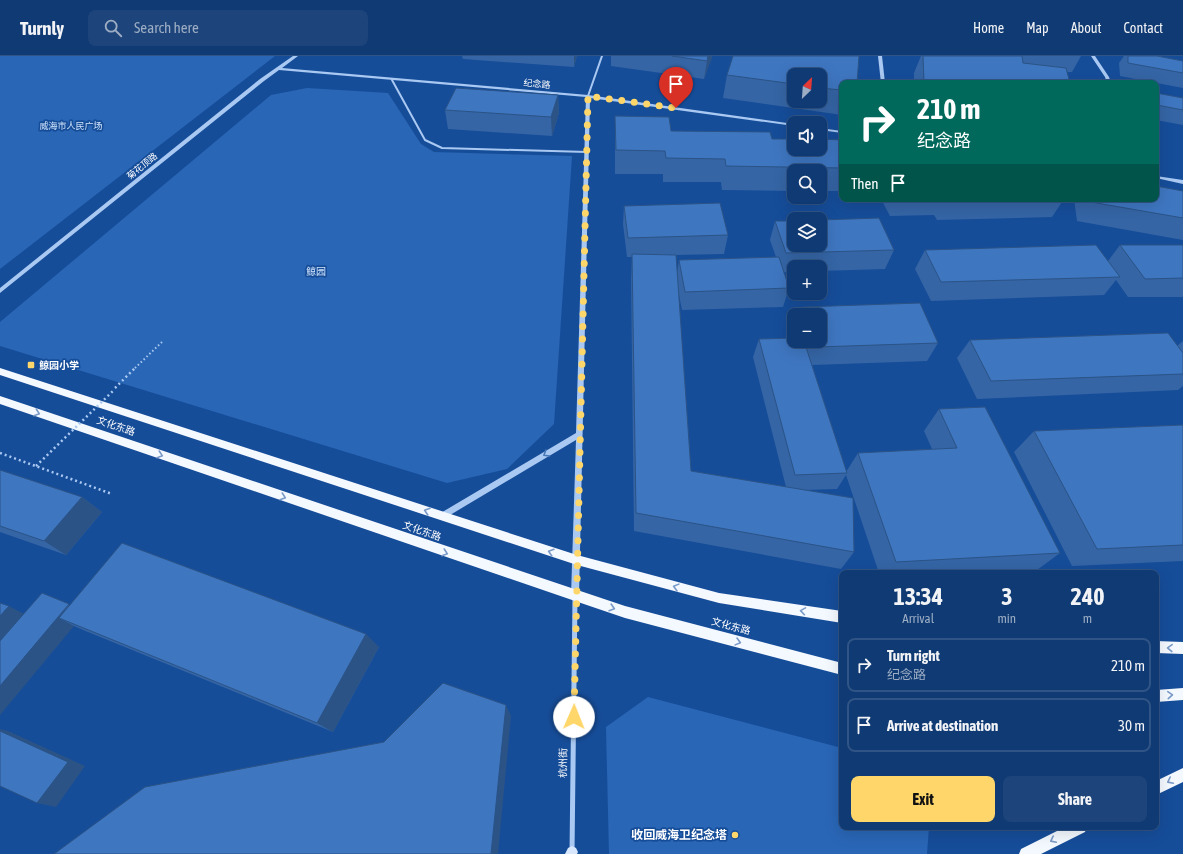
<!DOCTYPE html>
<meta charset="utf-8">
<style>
:root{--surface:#103a73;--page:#1e457b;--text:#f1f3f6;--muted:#9cadc4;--line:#305485;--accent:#ffd66a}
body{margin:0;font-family:"Asap Condensed","Noto Sans SC",sans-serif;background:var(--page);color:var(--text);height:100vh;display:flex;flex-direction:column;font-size:15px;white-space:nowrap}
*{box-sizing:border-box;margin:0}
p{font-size:13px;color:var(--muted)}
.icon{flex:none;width:22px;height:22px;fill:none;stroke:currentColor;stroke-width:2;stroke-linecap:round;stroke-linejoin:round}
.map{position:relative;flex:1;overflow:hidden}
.details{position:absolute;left:839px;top:514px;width:320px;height:260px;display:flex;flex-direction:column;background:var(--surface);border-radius:8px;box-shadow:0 4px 16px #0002,0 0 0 1px var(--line)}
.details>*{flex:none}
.top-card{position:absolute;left:839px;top:24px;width:320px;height:122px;border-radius:8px;box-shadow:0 4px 16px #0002,0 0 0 1px var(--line);background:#00695c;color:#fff;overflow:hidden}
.needle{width:26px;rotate:25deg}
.buttons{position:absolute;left:787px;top:12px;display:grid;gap:8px}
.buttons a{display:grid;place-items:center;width:40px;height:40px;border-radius:8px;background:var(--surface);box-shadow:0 4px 16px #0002,0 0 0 1px var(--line);font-size:20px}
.pin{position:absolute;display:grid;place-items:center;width:34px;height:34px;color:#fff;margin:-41px -17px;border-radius:50% 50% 50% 0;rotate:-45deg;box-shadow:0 0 4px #0007}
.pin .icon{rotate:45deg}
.me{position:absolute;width:44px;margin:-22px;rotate:1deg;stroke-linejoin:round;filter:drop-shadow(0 0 3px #0008)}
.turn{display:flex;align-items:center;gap:14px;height:84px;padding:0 12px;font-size:18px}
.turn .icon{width:52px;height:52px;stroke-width:2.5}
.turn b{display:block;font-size:28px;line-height:34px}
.then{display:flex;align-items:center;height:38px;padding:0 12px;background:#0003;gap:8px;font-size:15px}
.eta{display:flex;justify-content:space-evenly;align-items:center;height:68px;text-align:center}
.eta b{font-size:24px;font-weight:700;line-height:28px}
.button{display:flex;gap:8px;margin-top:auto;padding:8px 12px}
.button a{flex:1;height:46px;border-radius:8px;background:var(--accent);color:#111;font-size:16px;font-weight:700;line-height:46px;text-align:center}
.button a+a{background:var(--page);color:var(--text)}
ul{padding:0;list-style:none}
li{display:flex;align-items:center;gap:12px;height:54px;margin:0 8px 6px;padding:0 4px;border:2px solid var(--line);border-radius:8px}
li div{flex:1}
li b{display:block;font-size:15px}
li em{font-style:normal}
header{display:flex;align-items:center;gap:24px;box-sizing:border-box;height:56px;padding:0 20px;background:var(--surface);border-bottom:1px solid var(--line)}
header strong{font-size:19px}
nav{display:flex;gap:22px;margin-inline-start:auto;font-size:14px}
.search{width:280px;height:36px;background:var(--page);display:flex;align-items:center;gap:10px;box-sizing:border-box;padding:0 14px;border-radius:8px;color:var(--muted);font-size:15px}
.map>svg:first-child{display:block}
</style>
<header>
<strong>Turnly</strong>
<div class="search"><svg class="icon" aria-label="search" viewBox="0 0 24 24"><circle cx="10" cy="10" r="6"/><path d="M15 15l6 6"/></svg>Search here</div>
<nav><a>Home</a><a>Map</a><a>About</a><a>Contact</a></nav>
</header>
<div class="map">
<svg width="1183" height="798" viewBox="0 0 1183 798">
<rect width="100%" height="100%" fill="#164d99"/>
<g fill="#2966b6">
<polygon points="0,0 275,0 0,213"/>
<polygon points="307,32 388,37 421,88 434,96 572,100 554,368 507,413 447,427 0,290 0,266 271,39"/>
<polygon points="648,641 842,692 842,771 929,771 927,798 609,798 606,671"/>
</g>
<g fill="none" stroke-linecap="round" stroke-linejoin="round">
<polyline stroke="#a9c9f2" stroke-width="2" stroke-dasharray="1.5 2.5" stroke-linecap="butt" points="135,312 162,286"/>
<g stroke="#a9c9f2" stroke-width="2.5" stroke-dasharray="2 3" stroke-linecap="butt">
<polyline points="115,332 136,311"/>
<polyline points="0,397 112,438"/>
</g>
<g stroke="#a9c9f2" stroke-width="2">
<polyline points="392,24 425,84 442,92 587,96"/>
<polyline points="588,40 602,0"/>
</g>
<polyline stroke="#a9c9f2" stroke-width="5" points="572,798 575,540"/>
<g fill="#a9c9f2" fill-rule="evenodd">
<polygon points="293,0 298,0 282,12 588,39 794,68 794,70 590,42 579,540 578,543 575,544 572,543 571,540 576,384 445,462 442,463 439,462 438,460 439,458 576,377 586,41 279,14 264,25 0,237 0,232 260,23"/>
<polygon points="878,0 882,0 885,27 881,27"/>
<polygon points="1091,0 1095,0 1109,21 1111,27 1107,27 1105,21"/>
<polygon points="820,72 842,75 842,77 820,74"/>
<polygon points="1156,120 1183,124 1183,128 1156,122"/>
</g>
<polygon fill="#d8e7fc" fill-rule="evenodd" points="572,790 576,792 578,796 577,798 565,798 568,792"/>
<g fill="#f4f8ff" fill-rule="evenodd">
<polygon points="0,312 577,499 719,537 842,555 842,567 719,547 577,509 0,319"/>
<polygon points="0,340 625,550 842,607 842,619 625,562 575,545 0,348"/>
<polygon points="1156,585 1183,586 1183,598 1156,597"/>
<polygon points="1183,632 1183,644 1156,646 1156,634"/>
<polygon points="1183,712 1183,726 1156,739 1156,725"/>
<polygon points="1065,771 1087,771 1085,776 1041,798 1019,798 1021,793"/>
</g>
<polyline stroke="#a9c9f2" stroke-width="2.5" stroke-dasharray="2 3" stroke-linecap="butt" points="36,410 114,334"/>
</g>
<g fill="#3565a5" fill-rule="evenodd">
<polygon points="462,0 577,0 574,11 463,3"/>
<polygon points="611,0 712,0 704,23 611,10"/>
<path d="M733 0H859L857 27H842V59L723 42 727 19ZM794 19H820V45H794Z"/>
<polygon points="921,0 1081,0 1072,16 1067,16 1070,27 914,27 914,17"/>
<polygon points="1124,0 1157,0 1183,5 1183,32 1120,20 1119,7"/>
<polygon points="1156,37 1183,42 1183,69 1156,64"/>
<polygon points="558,39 559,57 552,80 448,73 445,54"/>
<polygon points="615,60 671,75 772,83 842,84 842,135 820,135 820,115 794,115 794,135 722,134 721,126 663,126 663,118 615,118"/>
<polygon points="1183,135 1183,184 1077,165 1074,143 1156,143"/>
<polygon points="881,143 1064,143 1052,161 937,164 934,159 890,160"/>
<polygon points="624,150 728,179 724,198 676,199 677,218 679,204 776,201 770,184 775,165 894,194 885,213 820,215 820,211 794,211 794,216 784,216 789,232 783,251 682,254 678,234 691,415 786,431 753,301 759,283 794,285 820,285 820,259 800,259 803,251 938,287 927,305 812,309 846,416 858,397 932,393 924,375 939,353 1060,497 1037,514 979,517 879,517 846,419 837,433 805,434 854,496 841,513 634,475 631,222 632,201 627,201 623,168"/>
<polygon points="1120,189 1183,189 1183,241 1128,241 1116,224 1104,239 931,245 915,213 925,194 1108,205"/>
<polygon points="970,284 1177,290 1183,285 1183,330 1178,334 977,343 957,302"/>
<polygon points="1183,369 1183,505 1072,510 1014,396 1034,375"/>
<polygon points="0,414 82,441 102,456 66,499 0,476"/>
<polygon points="70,549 379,591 333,676 88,576 74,570 24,558"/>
</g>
<g fill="#2b5386">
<polygon points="574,0 577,0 574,11"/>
<polygon points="708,0 712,0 712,2 704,23 707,5"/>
<polygon points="558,39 559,57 552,80 551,61"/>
<polygon points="82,441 102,456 66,499 44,485"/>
<polygon points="69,548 59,562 74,570 0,659 0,630"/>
<polygon points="9,550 26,559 0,588 0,560"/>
<polygon points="366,578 379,591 333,676 317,667"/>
<polygon points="506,649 511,660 498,798 491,798"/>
<polygon points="0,673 8,675 85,710 56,751 37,747 0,675"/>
</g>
<g fill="#3e76c0" stroke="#2b5386">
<polygon points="672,0 708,0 707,5"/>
<polygon points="733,0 859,0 857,27 842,27 842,34 820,32 820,19 794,19 794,28 727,19"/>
<polygon points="923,0 1022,0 1023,7 1066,12 1070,27 924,27"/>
<polygon points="1128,0 1157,0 1183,5 1183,17 1128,7"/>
<polygon points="456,32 558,39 551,61 445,54"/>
<polygon points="1156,37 1183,42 1183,54 1157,49"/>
<polygon points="615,60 669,61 671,75 770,76 772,83 794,83 794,93 820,93 820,83 842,84 842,112 726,110 725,103 666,102 665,95 616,94"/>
<polygon points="1156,130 1183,135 1183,162 1091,146 1090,143 1156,143"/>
<polygon points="945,143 1033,143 946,145"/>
<polygon points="720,147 728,179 628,182 624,150"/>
<polygon points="879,162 894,194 786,197 775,165 794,165 794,189 820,189 820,164"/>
<polygon points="1096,189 1120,221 941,226 925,194"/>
<polygon points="1120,189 1183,189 1183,222 1145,223"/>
<polygon points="632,198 676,199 691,415 853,442 854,496 636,457"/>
<polygon points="779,201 789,232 685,236 679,204"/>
<polygon points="920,247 938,287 816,291 814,285 820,285 820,259 806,259 803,251"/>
<polygon points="1168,277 1183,297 1183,318 991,325 970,284"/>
<polygon points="794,282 794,285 804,285 847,417 795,419 759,283"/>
<polygon points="985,351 1060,497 896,506 858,397 957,392 939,353"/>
<polygon points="1183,369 1183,489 1097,493 1034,375"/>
<polygon points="0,414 82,441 44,485 0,470"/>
<polygon points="122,487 366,578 317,667 59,562"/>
<polygon points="42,537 69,548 0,630 0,585"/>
<polygon points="0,547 9,550 0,560"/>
<polygon points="443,627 506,649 491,798 54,798 145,731 384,686"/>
<polygon points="0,675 68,706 37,747 0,730"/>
</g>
<defs><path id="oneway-chevron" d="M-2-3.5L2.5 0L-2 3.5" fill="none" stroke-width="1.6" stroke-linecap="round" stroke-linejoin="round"/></defs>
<g stroke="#7a9ac7">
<use href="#oneway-chevron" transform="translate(37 357) rotate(19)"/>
<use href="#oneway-chevron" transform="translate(160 399) rotate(19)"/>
<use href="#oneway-chevron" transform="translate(283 441) rotate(19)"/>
<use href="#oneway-chevron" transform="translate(427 455) rotate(-162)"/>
<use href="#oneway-chevron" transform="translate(551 496) rotate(-162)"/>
<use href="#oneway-chevron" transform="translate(445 497) rotate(19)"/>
<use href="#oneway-chevron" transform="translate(676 531) rotate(-165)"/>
<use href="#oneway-chevron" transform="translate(612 552) rotate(17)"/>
<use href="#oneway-chevron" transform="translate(803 555) rotate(-171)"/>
<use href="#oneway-chevron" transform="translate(738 586) rotate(15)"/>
<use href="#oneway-chevron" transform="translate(1170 592) rotate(-178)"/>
<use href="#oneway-chevron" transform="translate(1170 639) rotate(-4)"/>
<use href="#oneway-chevron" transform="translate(1170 725) rotate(153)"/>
<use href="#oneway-chevron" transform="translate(1053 784) rotate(153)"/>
</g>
<use stroke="#4978b8" href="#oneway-chevron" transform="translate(546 398) rotate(149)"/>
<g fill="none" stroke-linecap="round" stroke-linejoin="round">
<polyline stroke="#ffd66a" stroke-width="7" stroke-dasharray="0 12.6" points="574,661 588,40 676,52"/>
</g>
<g fill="#ffd66a" stroke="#164d99" stroke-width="1.5">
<rect x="27" y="305" width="8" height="8" rx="2"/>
<circle cx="735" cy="779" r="4"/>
</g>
<g text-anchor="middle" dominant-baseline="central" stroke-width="3.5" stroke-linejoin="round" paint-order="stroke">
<g font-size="9" fill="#fff" stroke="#164d99">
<text transform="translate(537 28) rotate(5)">纪念路</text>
<text transform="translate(142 110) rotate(-39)">菊花顶路</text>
</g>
<g font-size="9" fill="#d1e4fc" stroke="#164d99">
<text x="71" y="70">威海市人民广场</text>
</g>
<g font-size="10" fill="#d1e4fc" stroke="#164d99">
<text x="316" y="215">鲸园</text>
</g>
<g font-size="10" font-weight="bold" fill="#fff" stroke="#164d99" text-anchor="start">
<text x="39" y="309">鲸园小学</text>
</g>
<g font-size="10" fill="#fff" stroke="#164d99">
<text transform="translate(116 370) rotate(19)">文化东路</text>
<text transform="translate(422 475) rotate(19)">文化东路</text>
<text transform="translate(731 570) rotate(15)">文化东路</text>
<text transform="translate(563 707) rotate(-89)">杭州街</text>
</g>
<g font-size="12" font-weight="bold" fill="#fff" stroke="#164d99" text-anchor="end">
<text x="727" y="779">收回威海卫纪念塔</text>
</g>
</g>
</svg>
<div class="buttons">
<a><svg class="needle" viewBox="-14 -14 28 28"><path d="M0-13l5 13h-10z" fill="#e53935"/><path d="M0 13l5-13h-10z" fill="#9cadc4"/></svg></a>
<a><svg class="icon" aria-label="sound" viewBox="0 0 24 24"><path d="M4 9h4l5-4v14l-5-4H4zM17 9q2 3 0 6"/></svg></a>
<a><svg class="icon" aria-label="search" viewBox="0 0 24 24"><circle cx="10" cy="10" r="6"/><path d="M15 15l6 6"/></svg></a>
<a><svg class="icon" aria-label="layers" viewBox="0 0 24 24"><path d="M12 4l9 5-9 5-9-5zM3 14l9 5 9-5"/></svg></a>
<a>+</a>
<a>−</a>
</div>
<div class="pin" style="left:676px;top:52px;background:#d93025"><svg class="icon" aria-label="arrive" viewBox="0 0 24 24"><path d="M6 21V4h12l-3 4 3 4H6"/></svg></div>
<svg class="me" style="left:574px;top:661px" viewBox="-20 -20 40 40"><circle r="19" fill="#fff"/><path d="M0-13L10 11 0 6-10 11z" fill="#ffd66a"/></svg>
<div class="top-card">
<div class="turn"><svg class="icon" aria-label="right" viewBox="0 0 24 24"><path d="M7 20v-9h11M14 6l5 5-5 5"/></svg><div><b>210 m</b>纪念路</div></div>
<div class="then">Then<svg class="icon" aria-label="arrive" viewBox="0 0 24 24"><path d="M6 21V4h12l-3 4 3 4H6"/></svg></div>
</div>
<section class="details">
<div class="eta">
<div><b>13:34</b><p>Arrival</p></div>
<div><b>3</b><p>min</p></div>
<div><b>240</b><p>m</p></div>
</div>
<ul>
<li><svg class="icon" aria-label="right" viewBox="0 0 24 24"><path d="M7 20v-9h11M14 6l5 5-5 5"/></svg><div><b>Turn right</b><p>纪念路</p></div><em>210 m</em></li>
<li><svg class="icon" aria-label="arrive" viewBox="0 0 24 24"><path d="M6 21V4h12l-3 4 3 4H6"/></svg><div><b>Arrive at destination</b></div><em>30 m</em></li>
</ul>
<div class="button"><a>Exit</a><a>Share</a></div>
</section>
</div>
